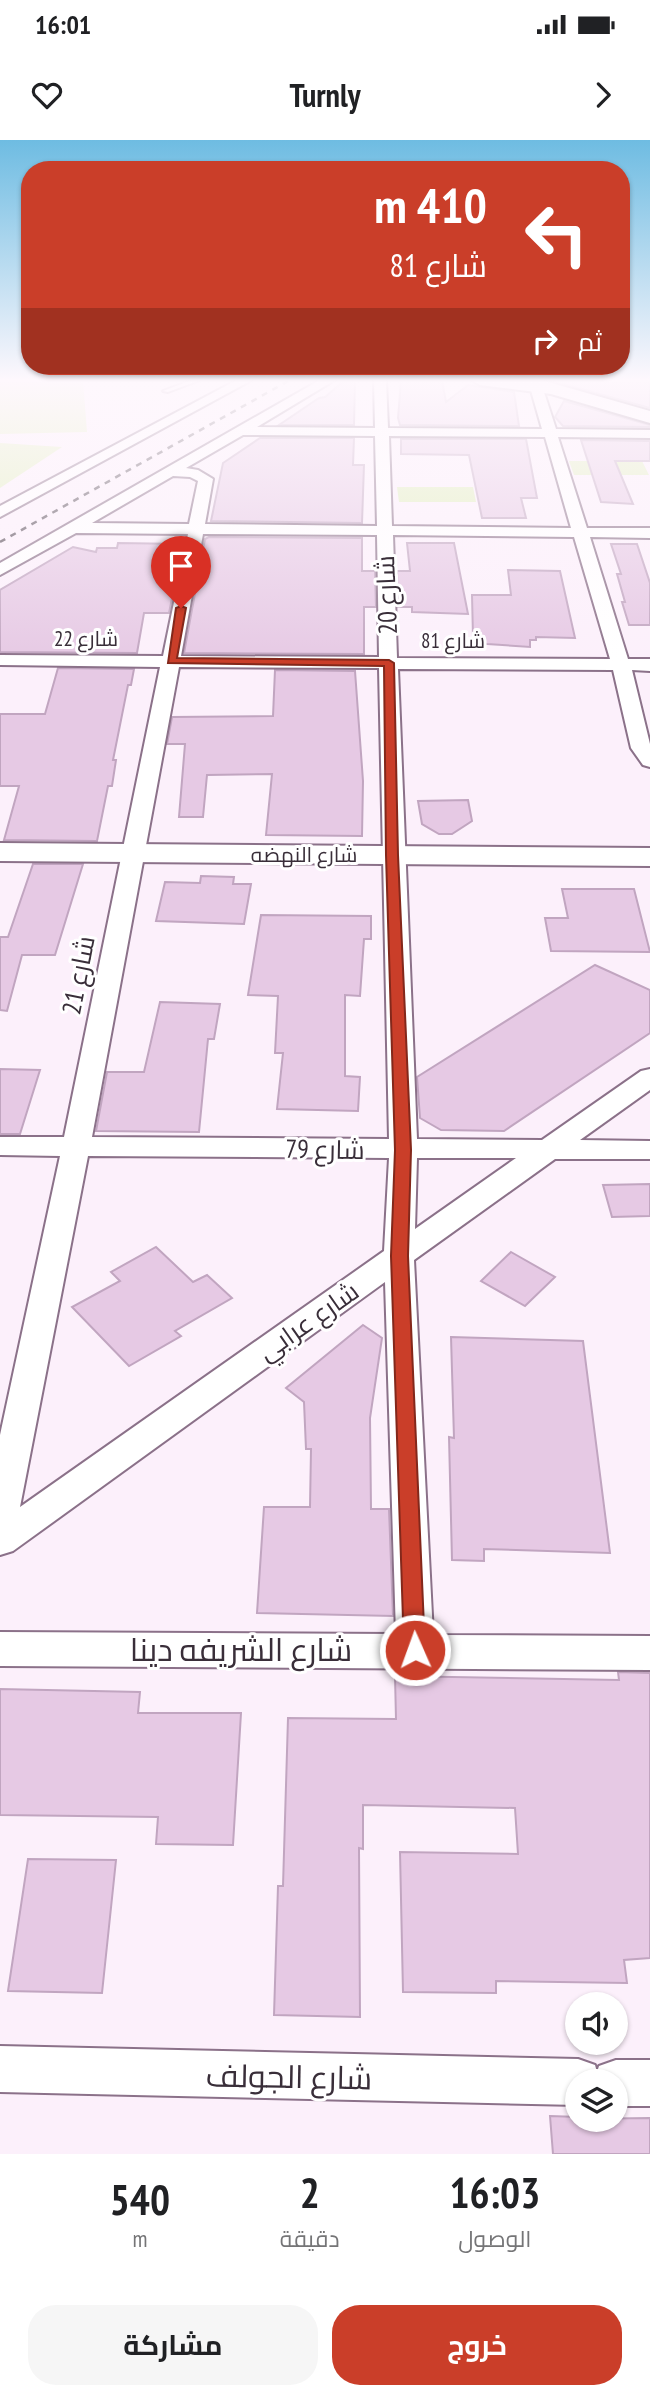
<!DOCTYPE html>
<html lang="ar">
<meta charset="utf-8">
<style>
:root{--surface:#fff;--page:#f6f6f6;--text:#202124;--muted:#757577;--accent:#ca3e29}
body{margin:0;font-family:"PT Sans Narrow",Cairo,sans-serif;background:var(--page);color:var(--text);direction:rtl;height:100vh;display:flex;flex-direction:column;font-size:26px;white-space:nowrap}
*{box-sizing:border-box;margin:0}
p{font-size:23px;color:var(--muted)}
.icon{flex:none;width:38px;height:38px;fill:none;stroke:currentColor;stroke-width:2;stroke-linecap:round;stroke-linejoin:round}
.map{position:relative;height:2014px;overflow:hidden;direction:ltr}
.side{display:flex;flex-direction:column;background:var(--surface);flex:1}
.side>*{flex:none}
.hud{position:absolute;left:21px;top:21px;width:609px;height:214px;border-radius:28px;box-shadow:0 2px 5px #0004;direction:rtl;background:#ca3e29;color:#fff;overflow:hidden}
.tools{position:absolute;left:565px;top:1852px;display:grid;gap:14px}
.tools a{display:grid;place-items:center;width:63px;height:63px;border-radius:50%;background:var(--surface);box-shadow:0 2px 5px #0004;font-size:35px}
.pin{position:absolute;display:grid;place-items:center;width:60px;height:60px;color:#fff;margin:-72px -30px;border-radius:50% 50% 50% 0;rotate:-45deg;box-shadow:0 0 7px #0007}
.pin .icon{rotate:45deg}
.me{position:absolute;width:77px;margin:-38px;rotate:358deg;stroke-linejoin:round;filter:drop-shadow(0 0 5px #0008)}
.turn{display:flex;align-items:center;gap:24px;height:147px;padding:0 28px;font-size:32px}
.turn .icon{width:91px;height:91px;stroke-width:2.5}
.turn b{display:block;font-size:49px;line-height:60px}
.then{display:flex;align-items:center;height:66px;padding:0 28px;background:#0003;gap:14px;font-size:26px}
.eta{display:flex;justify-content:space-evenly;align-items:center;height:119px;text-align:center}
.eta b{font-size:42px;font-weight:700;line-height:49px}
.primary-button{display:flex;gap:14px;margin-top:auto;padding:14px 28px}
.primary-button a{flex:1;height:80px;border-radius:28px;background:var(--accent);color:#fff;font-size:28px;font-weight:700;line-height:80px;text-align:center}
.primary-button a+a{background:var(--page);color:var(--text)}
.status{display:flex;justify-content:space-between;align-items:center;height:49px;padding:0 35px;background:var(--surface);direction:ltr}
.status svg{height:19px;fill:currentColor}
header{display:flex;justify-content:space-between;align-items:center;height:91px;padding:0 28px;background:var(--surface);font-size:32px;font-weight:700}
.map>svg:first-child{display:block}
</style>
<div class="status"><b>16:01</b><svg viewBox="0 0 49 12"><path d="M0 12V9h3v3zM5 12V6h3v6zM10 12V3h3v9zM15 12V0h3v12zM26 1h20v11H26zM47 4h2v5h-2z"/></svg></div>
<header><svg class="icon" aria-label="forward" viewBox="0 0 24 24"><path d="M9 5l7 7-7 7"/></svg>Turnly<svg class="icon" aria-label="heart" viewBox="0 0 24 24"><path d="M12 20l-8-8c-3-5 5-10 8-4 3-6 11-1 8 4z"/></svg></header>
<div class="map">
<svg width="650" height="2014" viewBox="0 0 650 2014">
<rect width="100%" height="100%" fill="#fcf0fb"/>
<g fill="#e0efbb">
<polygon points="0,240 83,240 87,292 0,294"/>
<polygon points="0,303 62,307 0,348"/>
<polygon points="569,321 642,321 649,335 574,335"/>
<polygon points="397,347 473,347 476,362 399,362"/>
</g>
<g fill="#e6c9e4" stroke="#c1a5c0" stroke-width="2">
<polygon points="345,240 355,240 354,285 279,285 319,258 325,257"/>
<polygon points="401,240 442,240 446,262 468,245 514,252 519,286 400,285 398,278"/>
<polygon points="551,240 650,240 650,268 553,241"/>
<polygon points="564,261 650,285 650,287 563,286 555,277"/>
<polygon points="260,298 354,298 353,325 364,325 362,383 211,381 223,323"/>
<polygon points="401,299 526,299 537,358 521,358 526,378 482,378 469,315 401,314"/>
<polygon points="581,300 650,301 650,321 615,321 633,364 601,362"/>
<polygon points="209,397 362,398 362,431 375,431 376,467 364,467 364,514 184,513 205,399"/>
<polygon points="118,403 183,404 169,473 144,473 137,513 0,512 0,450 73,407 96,412 97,408 117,408"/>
<polygon points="407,403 454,403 468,474 412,472 412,467 398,467 397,431 410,431"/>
<polygon points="611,404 637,404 650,443 650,485 629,485 622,462 625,462 617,434 621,434"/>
<polygon points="508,430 560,431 575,498 536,497 536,500 530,500 530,507 487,504 481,503 481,497 473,497 472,455 511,455"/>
<polygon points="58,528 134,529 131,545 128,545 113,620 116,620 112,646 108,646 97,701 4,700 19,646 0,646 0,574 45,574"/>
<polygon points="275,530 355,531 363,641 362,696 266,695 272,634 207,635 203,677 179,677 185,604 167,604 172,577 273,576"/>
<polygon points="468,660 472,681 452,694 439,694 422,684 418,661"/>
<polygon points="33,724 83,724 55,815 22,815 7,871 0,870 0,797 8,797"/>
<polygon points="201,736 234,737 233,744 251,744 244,784 156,781 165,742 200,743"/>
<polygon points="562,749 634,749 650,812 551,811 545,778 568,778"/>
<polygon points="261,775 371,776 371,799 364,799 360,856 345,855 345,936 360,937 358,971 277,969 283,913 275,913 278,856 248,855"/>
<polygon points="595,825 650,850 650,893 504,991 441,990 420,978 417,937"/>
<polygon points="160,862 220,864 214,899 208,899 199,992 96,991 107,932 144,932"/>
<polygon points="0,929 40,930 20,994 0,994"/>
<polygon points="650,1044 650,1076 612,1077 603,1045"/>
<polygon points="156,1107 193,1142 207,1135 232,1158 175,1191 181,1196 129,1226 72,1167 120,1141 111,1132"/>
<polygon points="511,1112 555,1137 525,1166 481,1141"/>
<polygon points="363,1185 382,1198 370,1278 371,1369 389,1369 393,1476 257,1473 264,1367 310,1367 311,1309 306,1309 304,1262 286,1248"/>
<polygon points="451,1197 583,1201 610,1413 484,1409 484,1421 452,1420 449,1297 454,1298"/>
<polygon points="618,1532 650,1533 650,1818 624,1820 627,1843 496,1841 496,1853 403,1852 400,1712 518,1714 515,1668 363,1665 363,1709 359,1708 360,1877 274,1875 278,1746 283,1746 288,1578 396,1579 395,1536 619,1540"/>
<polygon points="0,1549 140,1552 138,1573 241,1573 233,1705 156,1704 158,1677 0,1675"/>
<polygon points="28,1719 116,1720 102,1853 8,1851"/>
<polygon points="550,1976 578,1977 578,1979 650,1978 650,2014 553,2014"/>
</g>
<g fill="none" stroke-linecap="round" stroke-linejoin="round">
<defs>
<polygon id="lane" points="192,240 200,240 168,252 163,251"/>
<g id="street">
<polygon points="237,240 252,240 0,377 0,366"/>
<path d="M320 240H335L257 287 375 288 374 240H386L388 288 542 289 528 240H540L556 289 650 290V298L558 297 587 388H650V398L590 397 628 519H650V531L632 530 650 604V627L643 625 631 608 613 530 398 529 417 999 542 1000 641 931 650 929V950L580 1000 650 1001V1019H555L414 1120 433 1495 650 1496V1530L0 1526V1492L396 1494 385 1142 13 1411 0 1415V1295L60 1016 0 1015V997H64L160 527 0 525V515L163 516 188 394 76 393 0 435V423ZM243 295 375 296 377 386 205 384 213 339 198 330 186 328ZM389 296 545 297 571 388 392 386ZM173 336 190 337 198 341 189 384 92 383ZM203 394 377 395 379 517 181 516ZM393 395 574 397 610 519 397 518ZM179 527 379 528 389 999 92 997ZM88 1016 389 1018 384 1111 20 1367ZM417 1018H516L415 1089Z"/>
<polygon points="0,1906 578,1919 595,1925 597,1932 599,1926 616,1920 650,1920 650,1966 616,1966 616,1941 578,1941 578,1965 0,1952"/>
</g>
<g id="secondary">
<polygon points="471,240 541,240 650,271 650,283 551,254 480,245"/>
<polygon points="0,703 650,708 650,726 0,721"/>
</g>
</defs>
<use href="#lane" stroke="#8b7189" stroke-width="4"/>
<use href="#street" stroke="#8b7189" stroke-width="4"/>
<use href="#secondary" stroke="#8b7189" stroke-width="4"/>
<use href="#lane" fill="#fff" fill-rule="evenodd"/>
<use href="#street" fill="#fff" fill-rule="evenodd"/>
<use href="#secondary" fill="#fff" fill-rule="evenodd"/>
<polyline stroke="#594e59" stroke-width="2.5" stroke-dasharray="6 6" stroke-linecap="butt" points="0,402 290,240"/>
</g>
<linearGradient id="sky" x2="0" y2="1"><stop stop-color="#6ebce2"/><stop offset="0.46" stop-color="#fef8fd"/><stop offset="1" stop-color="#fef8fd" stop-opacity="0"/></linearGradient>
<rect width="650" height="522" fill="url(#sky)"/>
<polygon fill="#ca3e29" stroke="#83281b" stroke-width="2" points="181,466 186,468 177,518 389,520 394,523 398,715 411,1010 408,1116 425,1510 422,1516 415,1519 407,1516 404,1510 391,1116 395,1010 386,715 384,526 168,523 176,468"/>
<g text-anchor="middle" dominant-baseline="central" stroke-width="6" stroke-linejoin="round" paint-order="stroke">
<g font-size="21" fill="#392e39" stroke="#fff">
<text x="86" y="498">شارع 22</text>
<text x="453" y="500">شارع 81</text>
<text x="304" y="714">شارع النهضه</text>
</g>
<g font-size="26" fill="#392e39" stroke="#fff">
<text transform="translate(386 455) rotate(-92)">شارع 20</text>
<text transform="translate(78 835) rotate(-79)">شارع 21</text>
<text transform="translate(325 1009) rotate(1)">شارع 79</text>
<text transform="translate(308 1181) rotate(-35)">شارع عرابي</text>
</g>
<g font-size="32" fill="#392e39" stroke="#fff">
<text x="241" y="1509">شارع الشريفه دينا</text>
<text transform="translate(289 1936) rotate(1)">شارع الجولف</text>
</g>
</g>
</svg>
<div class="tools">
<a><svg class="icon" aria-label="sound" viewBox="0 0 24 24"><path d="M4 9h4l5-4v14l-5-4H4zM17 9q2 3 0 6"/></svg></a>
<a><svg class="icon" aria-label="layers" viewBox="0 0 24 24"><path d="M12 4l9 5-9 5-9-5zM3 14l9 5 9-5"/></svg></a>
</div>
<div class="pin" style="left:181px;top:468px;background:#d93025"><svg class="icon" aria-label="arrive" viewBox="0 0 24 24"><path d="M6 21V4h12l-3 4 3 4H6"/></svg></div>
<svg class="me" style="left:415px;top:1510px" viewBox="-20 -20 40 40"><circle r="17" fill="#ca3e29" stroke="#fff" stroke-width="3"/><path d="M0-11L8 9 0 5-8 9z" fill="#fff"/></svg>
<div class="hud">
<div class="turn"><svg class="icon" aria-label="left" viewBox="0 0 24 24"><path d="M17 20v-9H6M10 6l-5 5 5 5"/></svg><div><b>410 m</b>شارع 81</div></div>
<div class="then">ثم<svg class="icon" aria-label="right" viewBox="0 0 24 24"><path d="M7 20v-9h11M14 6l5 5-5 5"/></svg></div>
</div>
</div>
<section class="side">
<div class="eta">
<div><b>16:03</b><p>الوصول</p></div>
<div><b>2</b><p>دقيقة</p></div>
<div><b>540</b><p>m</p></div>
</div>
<div class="primary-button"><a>خروج</a><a>مشاركة</a></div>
</section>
